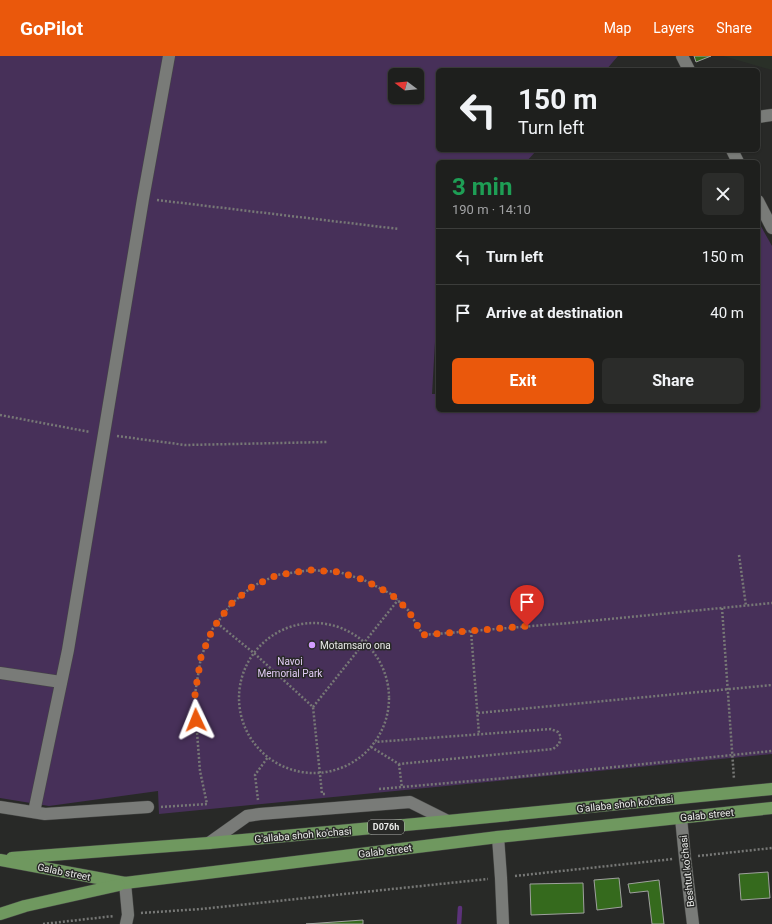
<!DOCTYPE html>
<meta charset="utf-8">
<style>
:root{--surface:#1e1f1d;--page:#2b2c2a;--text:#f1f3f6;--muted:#a1a2a4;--line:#3c3d3b;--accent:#ea580c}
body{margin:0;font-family:Roboto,sans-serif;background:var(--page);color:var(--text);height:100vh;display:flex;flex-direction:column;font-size:15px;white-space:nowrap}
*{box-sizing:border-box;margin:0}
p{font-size:13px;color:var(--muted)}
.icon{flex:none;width:22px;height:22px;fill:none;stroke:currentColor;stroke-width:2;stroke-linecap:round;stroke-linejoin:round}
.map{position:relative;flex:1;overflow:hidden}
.side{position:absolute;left:436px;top:104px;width:324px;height:252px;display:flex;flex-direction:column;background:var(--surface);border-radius:6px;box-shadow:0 1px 3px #0004,0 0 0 1px var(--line)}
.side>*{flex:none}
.guide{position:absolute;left:436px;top:12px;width:324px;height:84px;border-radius:6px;box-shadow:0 1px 3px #0004,0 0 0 1px var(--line);background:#1e1f1d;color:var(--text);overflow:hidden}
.needle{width:26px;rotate:286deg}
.fabs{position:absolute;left:388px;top:12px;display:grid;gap:8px}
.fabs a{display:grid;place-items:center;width:36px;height:36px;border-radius:6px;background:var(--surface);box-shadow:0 1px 3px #0004,0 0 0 1px var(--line);font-size:20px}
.pin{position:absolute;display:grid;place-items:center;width:34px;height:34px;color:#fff;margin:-41px -17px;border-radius:50% 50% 50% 0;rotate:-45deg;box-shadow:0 0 4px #0007}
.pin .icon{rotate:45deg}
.me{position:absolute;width:44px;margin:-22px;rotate:358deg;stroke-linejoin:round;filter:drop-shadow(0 0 3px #0008)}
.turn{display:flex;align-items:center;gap:14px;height:84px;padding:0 16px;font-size:18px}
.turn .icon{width:52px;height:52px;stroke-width:2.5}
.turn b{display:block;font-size:28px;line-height:34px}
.round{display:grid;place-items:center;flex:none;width:42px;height:42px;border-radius:6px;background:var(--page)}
.head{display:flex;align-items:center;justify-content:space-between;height:68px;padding:0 16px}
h1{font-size:24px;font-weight:700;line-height:30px;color:#1e9e55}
.button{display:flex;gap:8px;margin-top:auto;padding:8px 16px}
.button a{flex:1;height:46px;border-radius:6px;background:var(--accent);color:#fff;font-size:16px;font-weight:700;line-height:46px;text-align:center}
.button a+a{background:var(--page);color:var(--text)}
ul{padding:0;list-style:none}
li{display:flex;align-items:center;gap:12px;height:56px;padding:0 16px;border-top:1px solid var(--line)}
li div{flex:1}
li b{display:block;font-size:15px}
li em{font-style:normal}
header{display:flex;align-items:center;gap:24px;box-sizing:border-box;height:56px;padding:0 20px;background:var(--accent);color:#fff}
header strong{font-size:19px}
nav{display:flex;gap:22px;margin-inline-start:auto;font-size:14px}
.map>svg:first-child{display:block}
</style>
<header>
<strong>GoPilot</strong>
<nav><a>Map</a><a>Layers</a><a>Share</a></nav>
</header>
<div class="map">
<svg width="772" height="868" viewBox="0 0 772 868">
<rect width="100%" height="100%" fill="#282927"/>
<polygon fill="#2a3028" points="723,0 772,0 772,14"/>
<path fill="#473059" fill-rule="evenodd" d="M0 0H618L606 14H438V94H537L526 106H438V234L432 338H438V354H758V165L772 190V698L159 758 158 735 49 750 0 742ZM395 19H417V41H395Z"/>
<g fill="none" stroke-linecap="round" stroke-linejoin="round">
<polyline stroke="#5c327a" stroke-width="4.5" points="459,868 460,852"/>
</g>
<g fill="#356a1d" stroke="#9fa19e">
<polygon points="694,0 711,0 696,6"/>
<polygon points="768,816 770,842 741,844 739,818"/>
<polygon points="619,822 622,851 597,854 594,824"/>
<polygon points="659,824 664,868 652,868 648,835 630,837 628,828"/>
<polygon points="583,827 584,857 531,859 530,828"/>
<polygon points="363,864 363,868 306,868"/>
</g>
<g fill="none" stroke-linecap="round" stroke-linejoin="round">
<defs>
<g id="minor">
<polyline points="682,0 689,14"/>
<polyline points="758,61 772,59"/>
<polyline points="732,94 738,106"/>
<polyline points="758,145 772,172"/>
<polyline points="0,617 61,626"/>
<polyline points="0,751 45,758 148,751"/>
<polyline points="34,756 68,594 143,143 169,0"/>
<polyline points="681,762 685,802 693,868"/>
<polyline points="498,781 501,822 503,868"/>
<polyline points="209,787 247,760 260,758 410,746 448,765"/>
<polyline points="125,827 128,859 126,868"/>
</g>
<g id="major">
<polyline points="12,802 209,787 448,765 772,733"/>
<polyline points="0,804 125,827 498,781 772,752"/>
<polyline points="0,858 25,850 119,829"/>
</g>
</defs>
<use href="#minor" stroke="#454644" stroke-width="13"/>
<use href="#major" stroke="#454644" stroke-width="13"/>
<g stroke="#777876" stroke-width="2.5" stroke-dasharray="2 2" stroke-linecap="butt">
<polyline points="157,144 399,173"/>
<polyline points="0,359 90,376"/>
<polyline points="117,380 185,389 328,386"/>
<polyline points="739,499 746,550"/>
<polyline points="722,552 734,723"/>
<polyline points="217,567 255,598 313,651 322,738 325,738"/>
<circle cx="314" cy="642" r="75"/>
<polyline points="471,575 479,678"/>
<polyline points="313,651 398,544"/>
<polyline points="478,657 772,629"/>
<polyline points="371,691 399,708 553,693 559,688 561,681 558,676 551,673 375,686"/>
<polyline points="399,708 402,732"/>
<polyline points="379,733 506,722 772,695"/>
<polyline points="258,744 255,719 268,701"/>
<polyline points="161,751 207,748 200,715 197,676 195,638 201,601 213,572 217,567 231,548 253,530 277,519 311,514 339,516 364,524 391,538 408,554 423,579 569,567 772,547"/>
<polyline points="698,800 772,792"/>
<polyline points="515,820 673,803"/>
<polyline points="141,857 201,853 488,823"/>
<polyline points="43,868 114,860"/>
</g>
<use href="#minor" stroke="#797b78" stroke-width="12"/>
<use href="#major" stroke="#6f985f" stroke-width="12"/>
</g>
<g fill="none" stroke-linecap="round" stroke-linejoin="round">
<polyline stroke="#ea580c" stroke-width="7" stroke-dasharray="0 12.6" points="196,664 195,638 201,601 213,572 231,548 253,530 277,519 311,514 339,516 364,524 391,538 408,554 423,579 527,570"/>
</g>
<circle fill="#d29dfd" stroke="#282927" stroke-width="1.5" cx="312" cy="589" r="4"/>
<g text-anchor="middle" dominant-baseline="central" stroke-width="3" stroke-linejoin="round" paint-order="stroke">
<rect fill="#282927" stroke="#b0b1af" stroke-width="1" x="368" y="764" width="36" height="14" rx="3"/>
<g font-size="9" font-weight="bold" fill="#eaebe9">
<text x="386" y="771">D076h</text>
</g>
<g font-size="10" fill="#eaebe9" stroke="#282927" text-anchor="start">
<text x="320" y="589">Motamsaro ona</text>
</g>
<g font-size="10" fill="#e1cbf4" stroke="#282927">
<text x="290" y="605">Navoi<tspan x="290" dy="12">Memorial Park</tspan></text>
</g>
<g font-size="10" fill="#eaebe9" stroke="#282927">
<text transform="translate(625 748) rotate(-6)">G'allaba shoh ko'chasi</text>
<text transform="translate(707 759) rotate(-6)">Galab street</text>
<text transform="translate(303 779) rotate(-5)">G'allaba shoh ko'chasi</text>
<text transform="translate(385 795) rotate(-7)">Galab street</text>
<text transform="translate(687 815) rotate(-96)">Beshtut ko'chasi</text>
<text transform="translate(64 816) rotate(11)">Galab street</text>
</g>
</g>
</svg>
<div class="fabs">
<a><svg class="needle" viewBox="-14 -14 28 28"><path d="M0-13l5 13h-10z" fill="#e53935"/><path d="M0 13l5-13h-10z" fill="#a1a2a4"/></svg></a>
</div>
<div class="pin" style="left:527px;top:570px;background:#d93025"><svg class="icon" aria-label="arrive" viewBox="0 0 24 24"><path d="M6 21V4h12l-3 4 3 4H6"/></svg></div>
<svg class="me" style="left:196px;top:664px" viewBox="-20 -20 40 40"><path d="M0-17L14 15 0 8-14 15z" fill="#ea580c" stroke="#fff" stroke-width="4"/></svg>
<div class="guide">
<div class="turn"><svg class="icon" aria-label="left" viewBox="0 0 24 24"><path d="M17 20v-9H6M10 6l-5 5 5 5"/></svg><div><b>150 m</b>Turn left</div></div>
</div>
<section class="side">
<div class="head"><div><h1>3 min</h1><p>190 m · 14:10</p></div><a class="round"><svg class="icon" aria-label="close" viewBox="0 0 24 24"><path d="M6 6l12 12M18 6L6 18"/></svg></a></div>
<ul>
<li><svg class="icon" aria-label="left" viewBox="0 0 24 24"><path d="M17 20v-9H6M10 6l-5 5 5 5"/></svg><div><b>Turn left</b></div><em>150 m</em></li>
<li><svg class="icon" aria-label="arrive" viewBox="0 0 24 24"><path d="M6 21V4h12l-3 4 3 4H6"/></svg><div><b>Arrive at destination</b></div><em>40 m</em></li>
</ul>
<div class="button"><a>Exit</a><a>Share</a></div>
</section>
</div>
